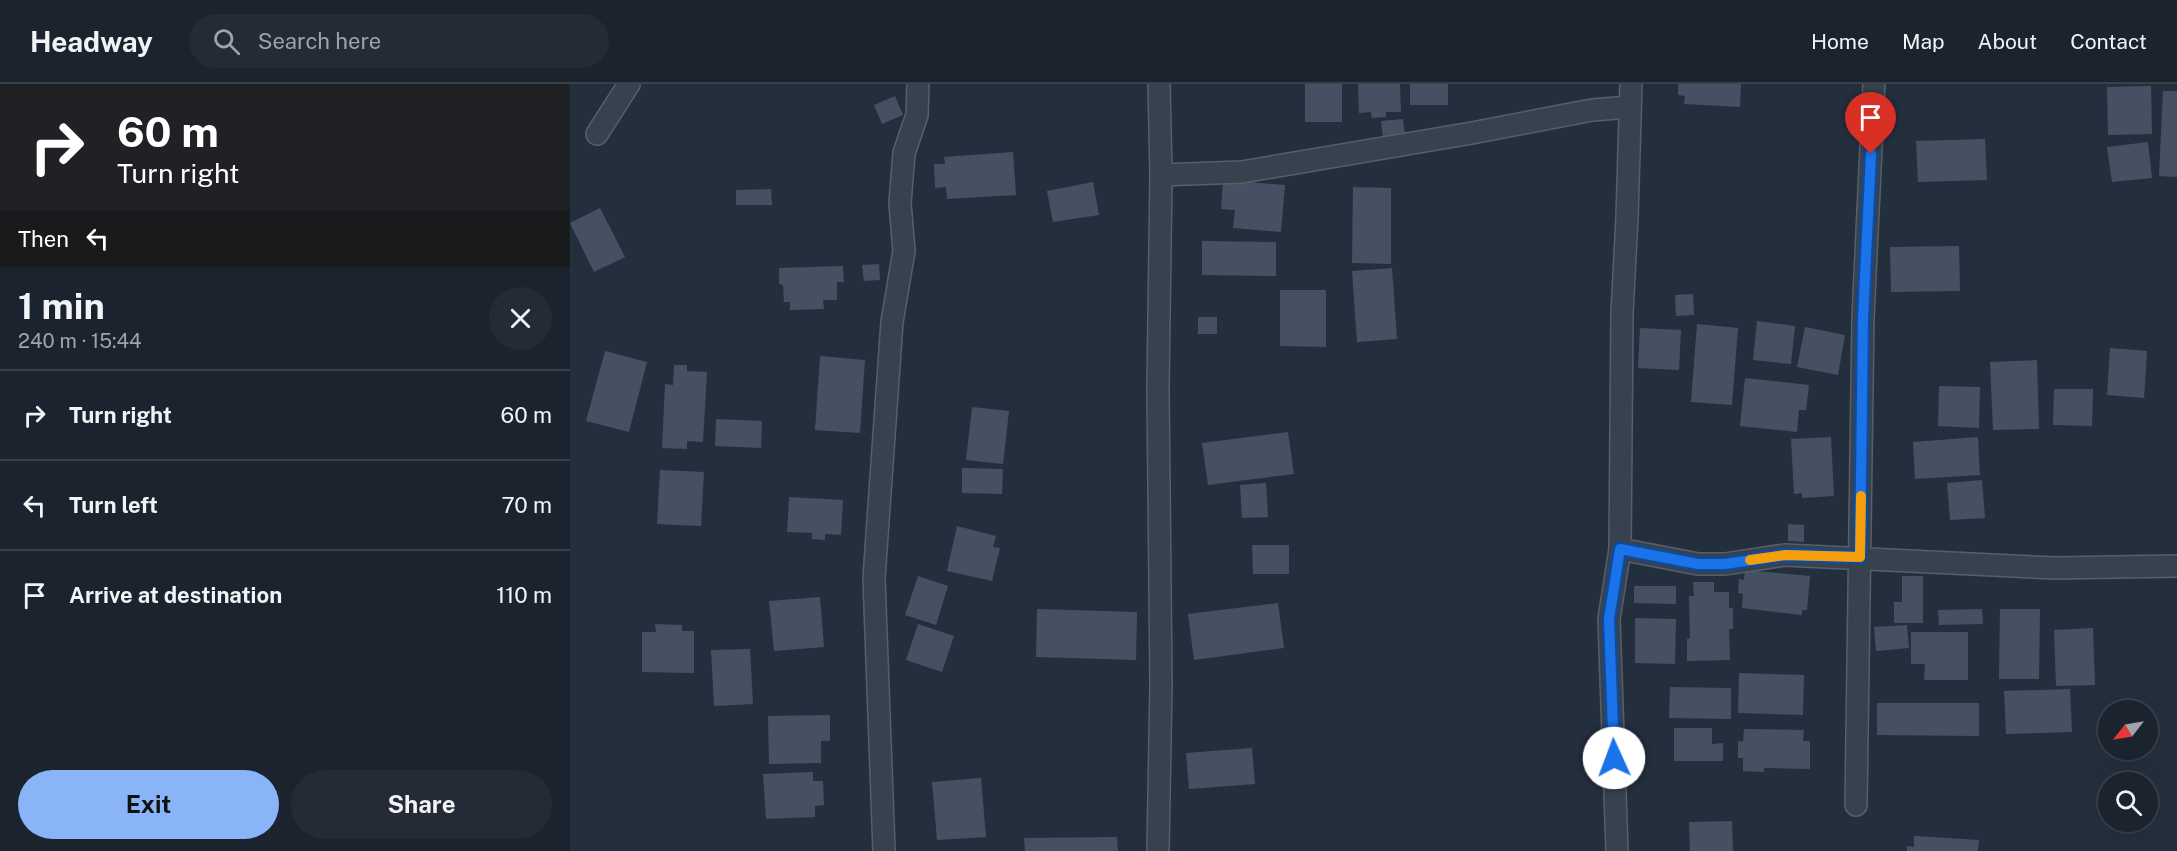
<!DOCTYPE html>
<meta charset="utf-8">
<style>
:root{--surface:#1b232e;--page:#242b36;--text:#f1f3f6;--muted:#a0a4aa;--line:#39404a;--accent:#8ab4f8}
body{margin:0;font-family:"Public Sans",sans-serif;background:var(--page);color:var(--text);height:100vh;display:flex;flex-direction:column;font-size:22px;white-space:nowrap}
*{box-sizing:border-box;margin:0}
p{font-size:20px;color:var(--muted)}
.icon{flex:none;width:33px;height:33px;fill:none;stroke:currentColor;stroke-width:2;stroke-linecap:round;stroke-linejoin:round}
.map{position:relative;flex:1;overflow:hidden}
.details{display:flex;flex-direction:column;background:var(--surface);width:570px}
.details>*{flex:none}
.top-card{background:#202124;color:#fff;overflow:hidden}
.needle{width:39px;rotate:239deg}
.tools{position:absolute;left:1528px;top:616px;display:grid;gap:12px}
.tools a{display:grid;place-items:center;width:60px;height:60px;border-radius:50%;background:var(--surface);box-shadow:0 6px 24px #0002,0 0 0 2px var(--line);font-size:30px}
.pin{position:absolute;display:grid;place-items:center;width:51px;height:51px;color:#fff;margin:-62px -26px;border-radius:50% 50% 50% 0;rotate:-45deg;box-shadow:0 0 6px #0007}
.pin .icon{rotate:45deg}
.me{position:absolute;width:66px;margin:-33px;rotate:358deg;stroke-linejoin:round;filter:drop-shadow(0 0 4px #0008)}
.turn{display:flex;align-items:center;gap:21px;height:126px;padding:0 18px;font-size:27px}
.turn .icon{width:78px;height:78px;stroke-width:2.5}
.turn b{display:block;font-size:42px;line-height:51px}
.then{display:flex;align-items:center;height:57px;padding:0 18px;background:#0003;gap:12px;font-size:22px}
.round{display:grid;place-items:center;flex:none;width:63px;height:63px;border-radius:32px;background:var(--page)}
.summary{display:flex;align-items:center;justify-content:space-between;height:102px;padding:0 18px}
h1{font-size:36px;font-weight:700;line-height:45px}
.cta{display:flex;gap:12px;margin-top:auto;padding:12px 18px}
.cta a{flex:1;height:69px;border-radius:36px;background:var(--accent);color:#111;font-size:24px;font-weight:700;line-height:69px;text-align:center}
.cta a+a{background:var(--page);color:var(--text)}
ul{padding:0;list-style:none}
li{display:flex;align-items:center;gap:18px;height:90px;padding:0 18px;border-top:2px solid var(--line)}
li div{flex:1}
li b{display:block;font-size:22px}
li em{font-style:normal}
header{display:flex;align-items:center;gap:36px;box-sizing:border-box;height:84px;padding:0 30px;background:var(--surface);border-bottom:2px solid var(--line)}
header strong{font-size:28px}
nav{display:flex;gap:33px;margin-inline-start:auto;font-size:21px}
.search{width:420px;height:54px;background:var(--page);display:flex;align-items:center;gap:15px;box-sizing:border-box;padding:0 21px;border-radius:33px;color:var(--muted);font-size:22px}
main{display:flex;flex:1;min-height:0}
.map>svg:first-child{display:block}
</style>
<header>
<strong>Headway</strong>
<div class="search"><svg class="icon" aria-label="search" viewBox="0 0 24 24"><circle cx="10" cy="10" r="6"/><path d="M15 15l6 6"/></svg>Search here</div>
<nav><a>Home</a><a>Map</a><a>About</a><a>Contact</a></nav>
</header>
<main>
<section class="details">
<div class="top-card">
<div class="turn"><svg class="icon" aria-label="right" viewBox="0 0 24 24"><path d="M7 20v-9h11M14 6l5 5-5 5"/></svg><div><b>60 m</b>Turn right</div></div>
<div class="then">Then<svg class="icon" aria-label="left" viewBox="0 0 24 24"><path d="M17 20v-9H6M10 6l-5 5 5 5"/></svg></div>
</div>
<div class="summary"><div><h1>1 min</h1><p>240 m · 15:44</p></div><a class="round"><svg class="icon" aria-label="close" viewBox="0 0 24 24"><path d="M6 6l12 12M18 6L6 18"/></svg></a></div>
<ul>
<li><svg class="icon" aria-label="right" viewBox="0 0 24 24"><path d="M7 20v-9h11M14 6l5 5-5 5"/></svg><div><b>Turn right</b></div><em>60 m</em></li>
<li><svg class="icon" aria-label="left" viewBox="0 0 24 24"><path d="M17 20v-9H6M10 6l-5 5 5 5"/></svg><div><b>Turn left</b></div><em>70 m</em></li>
<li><svg class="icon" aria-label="arrive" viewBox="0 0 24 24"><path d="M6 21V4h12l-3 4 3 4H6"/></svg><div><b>Arrive at destination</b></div><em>110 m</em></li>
</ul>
<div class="cta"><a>Exit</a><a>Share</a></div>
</section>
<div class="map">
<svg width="1607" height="767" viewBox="0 0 1607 767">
<rect width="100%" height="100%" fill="#242f3e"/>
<g fill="#455162">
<rect x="735" y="0" width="37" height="38"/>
<polygon points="788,0 830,0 831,28 816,28 816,33 802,34 801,28 789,29"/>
<rect x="840" y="0" width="38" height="21"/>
<polygon points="1108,0 1171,0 1170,23 1114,20 1115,12 1108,11"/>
<polygon points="1581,2 1582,50 1538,51 1537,3"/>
<polygon points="1593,7 1607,7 1607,93 1589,92"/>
<polygon points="325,12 333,31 312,40 304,21"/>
<polygon points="833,35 835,51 813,53 811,37"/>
<polygon points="1415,55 1417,96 1348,98 1346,57"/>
<polygon points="1578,58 1582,94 1542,98 1537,63"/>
<polygon points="443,68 446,111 377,115 376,103 365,104 364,80 375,80 374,73"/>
<polygon points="653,96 715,101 711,148 663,144 665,126 651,125"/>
<polygon points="523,98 529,131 483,138 477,107"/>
<polygon points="783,103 821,104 821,180 782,179"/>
<polygon points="201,105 202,121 166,121 166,106"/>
<polygon points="30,124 55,173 24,188 0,139"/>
<polygon points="632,157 706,158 706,192 632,191"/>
<polygon points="1389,162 1390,207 1321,208 1320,163"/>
<polygon points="309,180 310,196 294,197 292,181"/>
<polygon points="273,182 274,198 267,198 267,216 253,216 254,225 220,226 220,218 214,218 213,201 209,200 209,184"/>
<polygon points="822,184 827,255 787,258 782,187"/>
<polygon points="710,206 756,206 756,263 710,262"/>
<polygon points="1123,210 1124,231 1106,232 1105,211"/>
<rect x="628" y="233" width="19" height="17"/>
<polygon points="1187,237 1225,242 1221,280 1183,276"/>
<polygon points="1127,240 1168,244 1162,321 1121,318"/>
<polygon points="1235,243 1275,251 1268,291 1227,283"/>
<polygon points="1070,244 1111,246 1109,286 1068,284"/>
<polygon points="1540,264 1577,267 1574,314 1537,311"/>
<polygon points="35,267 77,278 59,348 16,337"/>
<polygon points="250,272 295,276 290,349 245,346"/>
<polygon points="1467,276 1469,345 1423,346 1420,278"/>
<polygon points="104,281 117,281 117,287 137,288 133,358 117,357 117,365 92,364 95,300 103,301"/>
<polygon points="1175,294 1239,301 1236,326 1229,326 1227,348 1170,342"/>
<polygon points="1369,302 1410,303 1409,344 1368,342"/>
<polygon points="1484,305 1523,305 1522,342 1483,341"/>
<polygon points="402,323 439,327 433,380 396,376"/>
<polygon points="146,335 192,337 191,364 145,362"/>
<polygon points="718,348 724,390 638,401 632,359"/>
<polygon points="1261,353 1264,412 1232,414 1232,409 1224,410 1221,355"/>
<polygon points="1408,353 1410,391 1345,395 1343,358"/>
<polygon points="392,384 433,385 432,410 392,409"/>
<polygon points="90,386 134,388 131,442 87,440"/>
<polygon points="1412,396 1415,434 1380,436 1377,399"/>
<polygon points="696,399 698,433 672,434 670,401"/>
<polygon points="219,413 273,416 271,451 255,450 255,456 242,455 242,449 217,448"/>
<polygon points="1218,440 1234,441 1234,458 1218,457"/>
<polygon points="387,442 426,452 423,463 430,464 422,497 377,487"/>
<polygon points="682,461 719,461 719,490 683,490"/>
<polygon points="1175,486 1240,492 1237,526 1232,526 1232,531 1172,524 1173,510 1168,509 1169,495 1174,496"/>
<polygon points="348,492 378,502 366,541 335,531"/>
<polygon points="1332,492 1353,492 1353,539 1324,539 1324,518 1332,518"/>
<polygon points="1123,498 1144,498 1144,508 1159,508 1159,524 1163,524 1163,545 1159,545 1160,576 1117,577 1117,555 1120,554 1119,512 1124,512"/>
<polygon points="1064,502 1106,502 1106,520 1064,519"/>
<polygon points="250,513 254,563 204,567 199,517"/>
<polygon points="708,519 714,564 624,576 618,530"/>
<polygon points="467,525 567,528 566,576 466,573"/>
<polygon points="1412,525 1413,540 1369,541 1368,526"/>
<polygon points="1430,525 1470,525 1469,595 1429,595"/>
<polygon points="1065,534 1106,535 1105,580 1065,579"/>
<polygon points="85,540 112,541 112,547 124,547 124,589 72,588 72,548 86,548"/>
<polygon points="348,540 384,552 372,588 336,576"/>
<polygon points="1337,541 1339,564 1306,567 1304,543"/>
<polygon points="1523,544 1525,601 1486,602 1484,546"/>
<polygon points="1341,548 1398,548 1398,596 1354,596 1355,580 1341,580"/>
<polygon points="180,565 183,620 144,622 141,566"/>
<polygon points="1169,589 1234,591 1233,631 1168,629"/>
<polygon points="1100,603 1161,604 1161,635 1099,634"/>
<polygon points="1500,605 1502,648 1436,650 1434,607"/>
<polygon points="1307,619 1409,619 1409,652 1307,651"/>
<polygon points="260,631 260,657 251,657 251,679 199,680 198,632"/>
<polygon points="1104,644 1142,644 1142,660 1153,659 1153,677 1104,677"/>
<polygon points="1174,645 1234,646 1233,657 1240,657 1240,685 1194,684 1194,688 1173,687 1173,674 1168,674 1168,657 1173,658"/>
<polygon points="682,664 685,700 619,705 616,669"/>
<polygon points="243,688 243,697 253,697 254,721 245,722 245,733 196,735 193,690"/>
<polygon points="411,694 416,753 367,756 362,698"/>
<polygon points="1162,737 1163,767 1120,767 1119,738"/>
<polygon points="1344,752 1409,756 1408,767 1337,767 1337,762 1344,763"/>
<polygon points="547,753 548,767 455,767 454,754"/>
</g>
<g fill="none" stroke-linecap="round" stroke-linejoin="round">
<defs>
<g id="street">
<polyline points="27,50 59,0"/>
<polyline points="591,91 672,88 902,49 1022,26 1060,23"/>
<polyline points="1050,465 1128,480 1155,480 1215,471 1485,484 1607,482"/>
<polyline points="1286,721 1293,234 1304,0"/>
<polyline points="314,767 304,494 322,238 334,167 330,119 334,69 347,31 348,0"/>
<polyline points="588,767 591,600 588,305 591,91 589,0"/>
<polyline points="1047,767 1039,535 1050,465 1052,229 1057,134 1061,0"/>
</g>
</defs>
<use href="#street" stroke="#565f6c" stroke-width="24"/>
<use href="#street" stroke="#38414e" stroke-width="21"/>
</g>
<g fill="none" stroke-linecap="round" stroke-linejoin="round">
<defs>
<polyline id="route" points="1044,674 1039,535 1050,465 1128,480 1155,480 1215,471 1290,473 1293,234 1301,70"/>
</defs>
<use href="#route" stroke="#114b97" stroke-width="15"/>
<use href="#route" stroke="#1a73e8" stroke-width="10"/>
<polyline stroke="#f59e0b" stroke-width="10" points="1180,476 1215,471 1290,473 1291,412"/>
</g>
</svg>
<div class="tools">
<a><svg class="needle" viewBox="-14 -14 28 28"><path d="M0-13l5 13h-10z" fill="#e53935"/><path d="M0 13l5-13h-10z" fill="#a0a4aa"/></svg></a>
<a><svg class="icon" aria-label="search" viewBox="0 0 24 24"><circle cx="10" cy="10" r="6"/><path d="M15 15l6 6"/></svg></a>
</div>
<div class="pin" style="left:1301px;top:70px;background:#d93025"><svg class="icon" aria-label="arrive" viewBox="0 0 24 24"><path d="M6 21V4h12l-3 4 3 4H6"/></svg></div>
<svg class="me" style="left:1044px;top:674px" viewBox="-20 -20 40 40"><circle r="19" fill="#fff"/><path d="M0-13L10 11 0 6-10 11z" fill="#1a73e8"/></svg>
</div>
</main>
